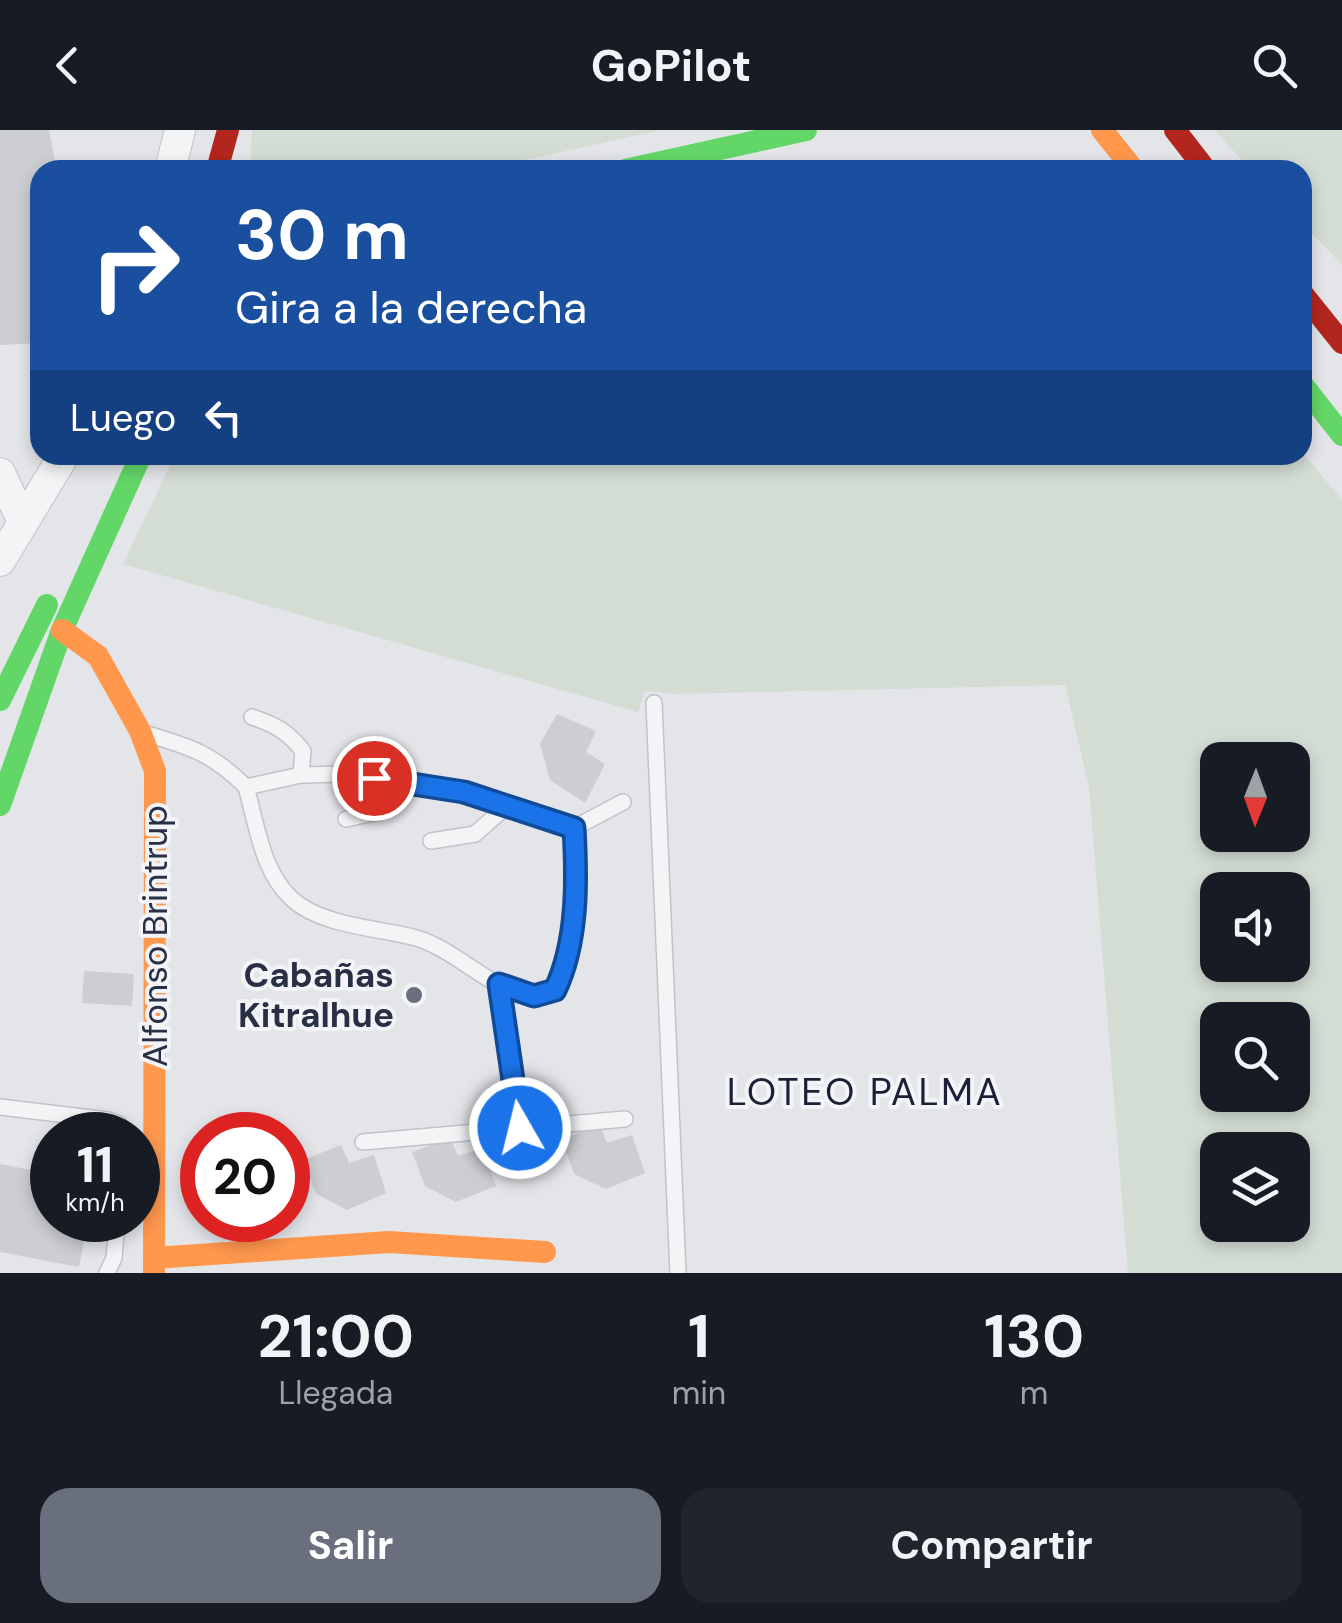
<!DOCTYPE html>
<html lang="es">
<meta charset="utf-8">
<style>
:root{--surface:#171b24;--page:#20242c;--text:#f1f3f6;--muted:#9ea1a6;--accent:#6a6f7e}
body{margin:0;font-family:"DM Sans",sans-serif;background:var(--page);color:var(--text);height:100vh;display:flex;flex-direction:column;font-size:38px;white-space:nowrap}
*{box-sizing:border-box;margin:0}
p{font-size:32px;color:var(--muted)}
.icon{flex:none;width:55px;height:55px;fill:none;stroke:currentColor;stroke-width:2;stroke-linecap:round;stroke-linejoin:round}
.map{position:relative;height:1143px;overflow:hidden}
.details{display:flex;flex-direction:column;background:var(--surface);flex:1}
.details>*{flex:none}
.banner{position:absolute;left:30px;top:30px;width:1282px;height:305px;border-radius:30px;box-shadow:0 5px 15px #0003;background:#1a4fa0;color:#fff;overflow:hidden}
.needle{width:65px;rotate:181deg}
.controls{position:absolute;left:1200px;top:612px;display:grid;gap:20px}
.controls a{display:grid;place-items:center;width:110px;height:110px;border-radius:20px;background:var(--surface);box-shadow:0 5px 15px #0003;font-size:50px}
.speed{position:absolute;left:30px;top:982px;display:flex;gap:20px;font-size:50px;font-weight:700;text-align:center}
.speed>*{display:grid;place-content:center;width:130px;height:130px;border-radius:50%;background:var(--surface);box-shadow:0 5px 15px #0003;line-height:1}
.speed small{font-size:25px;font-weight:400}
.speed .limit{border:15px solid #d22;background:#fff;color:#111}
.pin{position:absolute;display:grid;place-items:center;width:85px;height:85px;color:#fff;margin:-42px;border:5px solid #fff;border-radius:50%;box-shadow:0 2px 10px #0007}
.me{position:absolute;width:110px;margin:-55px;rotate:352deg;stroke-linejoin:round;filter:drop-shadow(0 0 8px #0008)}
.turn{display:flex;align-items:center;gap:35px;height:210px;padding:0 40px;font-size:45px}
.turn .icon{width:130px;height:130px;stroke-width:2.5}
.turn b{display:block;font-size:70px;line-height:85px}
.then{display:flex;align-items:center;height:95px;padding:0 40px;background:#0003;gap:20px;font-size:38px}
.eta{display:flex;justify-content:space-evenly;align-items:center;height:170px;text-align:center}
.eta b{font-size:60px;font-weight:700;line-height:70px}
.button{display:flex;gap:20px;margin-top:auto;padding:20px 40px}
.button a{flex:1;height:115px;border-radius:30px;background:var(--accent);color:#fff;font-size:40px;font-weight:700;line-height:115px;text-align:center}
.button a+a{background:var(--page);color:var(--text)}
header{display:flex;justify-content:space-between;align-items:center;height:130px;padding:0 40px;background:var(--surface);font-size:45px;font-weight:700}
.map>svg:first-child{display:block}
</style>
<header><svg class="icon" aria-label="back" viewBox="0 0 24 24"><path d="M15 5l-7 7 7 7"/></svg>GoPilot<svg class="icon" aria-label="search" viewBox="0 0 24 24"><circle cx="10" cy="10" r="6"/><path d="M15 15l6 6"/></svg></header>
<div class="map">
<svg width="1342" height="1143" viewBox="0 0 1342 1143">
<rect width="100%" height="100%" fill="#e4e5e9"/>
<g fill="#d3ddd4" fill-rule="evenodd">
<polygon points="252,0 661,0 479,40 250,40"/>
<polygon points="1214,0 1342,0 1342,135 1303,94 1302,40 1251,40"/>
<path d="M1303 323 1342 370V1143H1128L1089 657 1065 555 676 564 645 561 638 582 123 434 175 325ZM1292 630V705H1218V630ZM1292 760V835H1218V760ZM1292 890V965H1218V890ZM1292 1020V1095H1218V1020Z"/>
</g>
<g fill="#cdced2">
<polygon points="0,0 49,0 57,40 40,40 40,213 0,215"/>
<polygon points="557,584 596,601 586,622 605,634 585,673 550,650 540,614"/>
<polygon points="84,841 134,844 132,876 82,873"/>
<polygon points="600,995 607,1013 632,1005 645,1043 606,1059 574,1044 562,1009"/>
<polygon points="450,1008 458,1026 483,1018 496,1056 456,1072 425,1056 412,1022"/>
<polygon points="341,1015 349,1033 374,1025 386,1063 347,1080 316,1064 303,1030"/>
<polygon points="0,1034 52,1044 52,1090 88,1090 79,1137 0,1122"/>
</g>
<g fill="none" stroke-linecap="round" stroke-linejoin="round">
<defs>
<g id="lane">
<polyline points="654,573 678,1143"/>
<path d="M252 587C276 595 288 602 303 621L301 645"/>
<path d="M147 604C191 617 213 624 246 657L301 645 347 644 464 662 574 698 623 672"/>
<path d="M246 657C257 695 262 742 292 769 321 796 379 798 416 808 456 819 493 863 533 866 540 866 549 862 555 860 578 812 577 750 574 698"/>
<polyline points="346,689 378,682 400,652"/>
<polyline points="431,711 475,704 507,676"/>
<polyline points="499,854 520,998"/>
<polyline points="0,977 108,990 119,994 123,1005"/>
<polyline points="363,1012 625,989"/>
<polyline points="107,1143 114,1128 117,1090"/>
</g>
<g id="street">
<polyline points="170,40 180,0"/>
<polyline points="0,343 23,392"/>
<polyline points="0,431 64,325"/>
</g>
</defs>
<use href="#lane" stroke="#c2c3c7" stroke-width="18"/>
<use href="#street" stroke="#c2c3c7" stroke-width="32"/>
<use href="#lane" stroke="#f3f4f6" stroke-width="15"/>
<use href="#street" stroke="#f3f4f6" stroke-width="30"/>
<g stroke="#63d668" stroke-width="22">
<polyline points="625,40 806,0"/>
<polyline points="1302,254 1342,305"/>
<polyline points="0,570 47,475"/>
<polyline points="0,675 62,500 141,325"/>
</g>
<g stroke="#ff974d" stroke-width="22">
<polyline points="1102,0 1134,40"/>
<polyline points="62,500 98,526 140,601 155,641 154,1143"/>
<polyline points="154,1128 389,1112 545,1122"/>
</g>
<g stroke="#b3261e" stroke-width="22">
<polyline points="1175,0 1206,40"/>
<polyline points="217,40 228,0"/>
<polyline points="1302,163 1342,213"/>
</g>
</g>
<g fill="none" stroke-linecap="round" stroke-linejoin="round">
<defs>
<path id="route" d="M374 648 464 662 574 698C577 750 578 812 555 860L534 866 499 854 520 998"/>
</defs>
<use href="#route" stroke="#114b97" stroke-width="25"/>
<use href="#route" stroke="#1a73e8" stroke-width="18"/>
</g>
<circle fill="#6a6f7e" stroke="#f2f4f8" stroke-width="4" cx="414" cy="865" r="10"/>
<g text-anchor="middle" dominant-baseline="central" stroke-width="8" stroke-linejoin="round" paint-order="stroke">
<g font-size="35" fill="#292f45" stroke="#f2f4f8">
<text transform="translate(155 806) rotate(-90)">Alfonso Brintrup</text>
</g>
<g font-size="35" font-weight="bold" fill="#292f45" stroke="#f2f4f8" text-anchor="end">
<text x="394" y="845">Cabañas<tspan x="394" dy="40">Kitralhue</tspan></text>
</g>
<g font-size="38" letter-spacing="2.5" fill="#1b2036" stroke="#f2f4f8">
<text x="865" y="962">LOTEO PALMA</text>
</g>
</g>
</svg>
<div class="controls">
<a><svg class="needle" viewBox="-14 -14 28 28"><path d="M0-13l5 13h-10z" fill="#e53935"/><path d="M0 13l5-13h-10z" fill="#9ea1a6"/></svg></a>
<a><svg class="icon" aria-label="sound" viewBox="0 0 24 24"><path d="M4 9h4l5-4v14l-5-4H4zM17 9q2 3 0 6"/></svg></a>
<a><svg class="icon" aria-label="search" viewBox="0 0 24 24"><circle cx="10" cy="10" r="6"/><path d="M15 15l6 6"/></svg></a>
<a><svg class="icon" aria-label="layers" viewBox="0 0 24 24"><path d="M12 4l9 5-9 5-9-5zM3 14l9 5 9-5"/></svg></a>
</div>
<div class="speed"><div>11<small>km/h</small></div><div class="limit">20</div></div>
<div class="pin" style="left:374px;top:648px;background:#d93025"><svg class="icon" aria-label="arrive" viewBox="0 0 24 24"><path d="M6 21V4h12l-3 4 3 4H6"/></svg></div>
<svg class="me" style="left:520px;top:998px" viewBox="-20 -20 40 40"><circle r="17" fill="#1a73e8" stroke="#fff" stroke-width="3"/><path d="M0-11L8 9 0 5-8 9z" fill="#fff"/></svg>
<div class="banner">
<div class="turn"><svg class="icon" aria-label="right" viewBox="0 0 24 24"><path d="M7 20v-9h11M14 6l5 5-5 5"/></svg><div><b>30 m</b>Gira a la derecha</div></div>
<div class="then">Luego<svg class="icon" aria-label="left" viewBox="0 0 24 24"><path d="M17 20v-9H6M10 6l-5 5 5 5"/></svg></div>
</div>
</div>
<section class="details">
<div class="eta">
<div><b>21:00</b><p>Llegada</p></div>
<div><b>1</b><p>min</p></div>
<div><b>130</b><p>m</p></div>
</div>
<div class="button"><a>Salir</a><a>Compartir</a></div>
</section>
